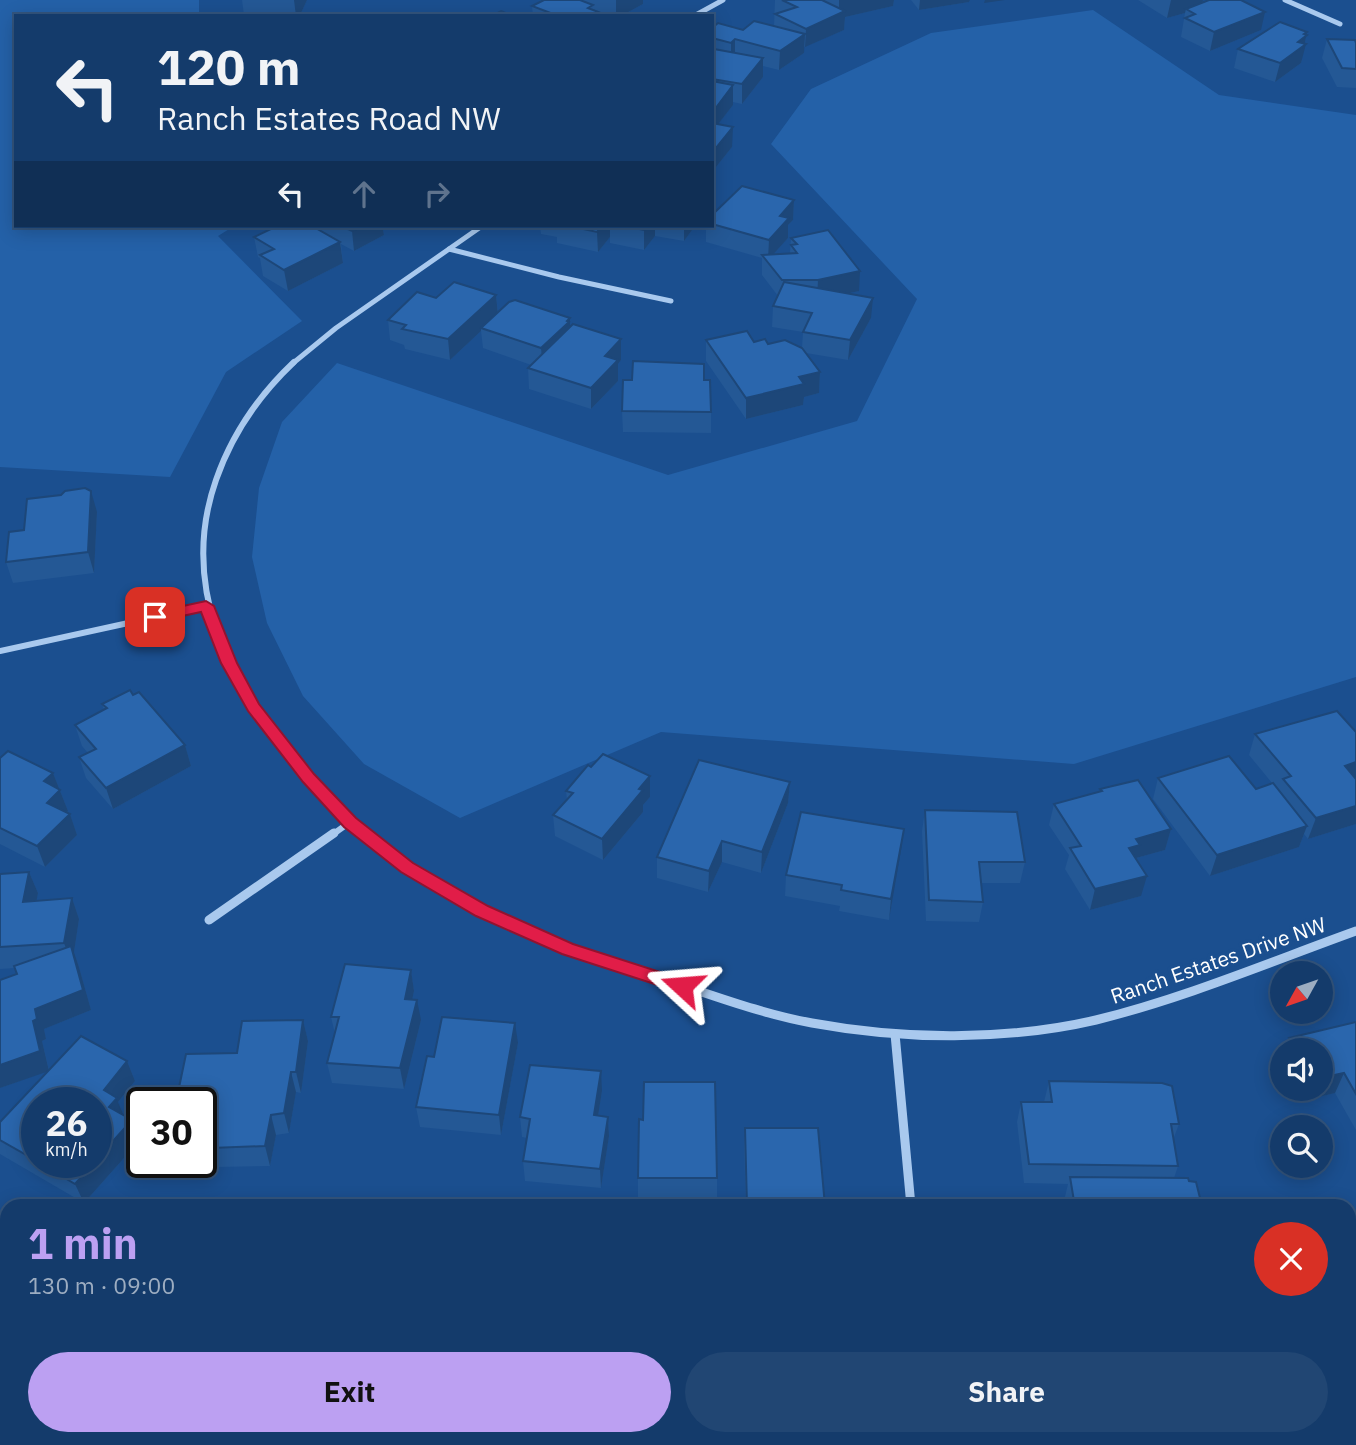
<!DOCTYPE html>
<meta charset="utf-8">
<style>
:root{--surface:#143b6b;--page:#214673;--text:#f1f3f6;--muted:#9dadc1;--line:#33557e;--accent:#bca0f2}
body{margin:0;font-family:"IBM Plex Sans",sans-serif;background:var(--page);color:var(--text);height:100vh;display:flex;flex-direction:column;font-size:26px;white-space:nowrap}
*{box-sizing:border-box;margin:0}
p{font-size:23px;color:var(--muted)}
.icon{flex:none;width:38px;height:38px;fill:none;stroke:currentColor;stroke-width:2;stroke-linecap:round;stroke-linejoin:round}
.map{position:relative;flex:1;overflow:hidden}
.drawer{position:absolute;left:0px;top:1199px;width:1356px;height:247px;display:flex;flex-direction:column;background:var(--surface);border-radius:21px 21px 0 0;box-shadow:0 4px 18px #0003,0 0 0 2px var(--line)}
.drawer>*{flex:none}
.guide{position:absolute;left:14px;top:14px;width:700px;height:214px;border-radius:0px;box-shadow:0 4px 18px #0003,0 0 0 2px var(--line);background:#143b6b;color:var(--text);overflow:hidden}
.needle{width:46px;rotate:230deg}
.tools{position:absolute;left:1270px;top:961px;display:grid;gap:14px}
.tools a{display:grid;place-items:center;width:63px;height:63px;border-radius:50%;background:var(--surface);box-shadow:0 4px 18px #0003,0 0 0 2px var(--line);font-size:35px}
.speed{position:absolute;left:21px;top:1087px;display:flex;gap:14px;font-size:35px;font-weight:700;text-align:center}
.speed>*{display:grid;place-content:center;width:91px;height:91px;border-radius:50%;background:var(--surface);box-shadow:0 4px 18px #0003,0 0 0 2px var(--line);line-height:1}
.speed small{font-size:18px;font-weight:400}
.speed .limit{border:4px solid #111;border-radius:10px;background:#fff;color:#111}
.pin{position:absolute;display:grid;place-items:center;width:60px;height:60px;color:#fff;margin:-30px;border-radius:14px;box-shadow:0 4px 10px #0006}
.me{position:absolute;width:77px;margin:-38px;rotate:289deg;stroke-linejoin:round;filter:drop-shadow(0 0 5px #0008)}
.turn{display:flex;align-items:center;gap:24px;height:147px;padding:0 28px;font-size:32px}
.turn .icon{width:91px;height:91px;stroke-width:2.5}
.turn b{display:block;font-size:49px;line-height:60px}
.lanes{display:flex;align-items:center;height:66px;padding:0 28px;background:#0003;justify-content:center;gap:35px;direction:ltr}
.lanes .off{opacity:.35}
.round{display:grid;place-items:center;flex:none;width:74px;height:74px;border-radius:37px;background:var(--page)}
.summary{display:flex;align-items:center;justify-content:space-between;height:119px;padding:0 28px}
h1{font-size:42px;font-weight:700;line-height:52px;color:var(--accent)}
.primary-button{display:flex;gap:14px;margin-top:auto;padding:14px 28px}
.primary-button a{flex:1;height:80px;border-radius:42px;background:var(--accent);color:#111;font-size:28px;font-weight:700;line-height:80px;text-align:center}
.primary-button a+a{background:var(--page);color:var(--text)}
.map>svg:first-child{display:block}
</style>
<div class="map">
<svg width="1356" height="1445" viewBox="0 0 1356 1445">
<rect width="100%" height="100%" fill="#1b4f8f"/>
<g fill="#2461a8">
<polygon points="0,0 199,0 199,16 16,16 16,226 234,226 218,236 302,321 226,372 170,477 0,467"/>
<polygon points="1093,10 1219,95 1356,115 1356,677 1074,764 661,732 460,818 364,764 303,696 267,623 252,557 259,488 282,422 337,363 668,475 857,421 917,299 771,144 811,89 931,33"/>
</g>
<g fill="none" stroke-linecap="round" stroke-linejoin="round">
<g stroke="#a9c9ee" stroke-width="5">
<polyline points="1285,0 1340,24"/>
<polyline points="694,16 723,0"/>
<polyline points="449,249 559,277 671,301"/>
<polyline points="292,364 336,328 482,226"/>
</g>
<g stroke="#a9c9ee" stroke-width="6">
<path d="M294 362C258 396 232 434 216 480 167 619 268 746 365 835"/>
<polyline points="0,651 206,606"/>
<polyline points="332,835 350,822"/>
</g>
<g stroke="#a9c9ee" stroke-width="9">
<path d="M364 833C441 904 541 941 640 972 698 989 752 1012 812 1023 904 1040 1005 1041 1096 1020 1185 998 1270 962 1356 931"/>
<polyline points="209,920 334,833"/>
<polyline points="895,1034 911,1206"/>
<polyline points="932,1438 933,1445"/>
</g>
</g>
<g fill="#245895" fill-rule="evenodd">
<polygon points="242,0 307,0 301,13 298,16 244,15"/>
<polygon points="544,0 643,0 643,4 621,16 609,16 593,9 601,16 533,16 532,6"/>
<polygon points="775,0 894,0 893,6 845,17 844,30 804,47 804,53 779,70 763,66 763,77 742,104 733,102 733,105 718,124 732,147 712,172 712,28 743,30 774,26"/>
<polygon points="911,0 970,0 969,2 919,10"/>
<polygon points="1138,0 1203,0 1202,3 1261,30 1210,51 1181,37 1185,13 1167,18"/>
<polygon points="1327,39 1356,43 1356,88 1337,87 1322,58"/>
<polygon points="1304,44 1301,63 1275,82 1234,68 1238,49"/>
<polygon points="794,200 793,220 788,225 788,238 773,254 790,253 791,238 859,291 848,293 871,318 848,360 806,353 820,372 819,393 804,397 803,405 746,419 706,361 706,340 754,342 802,348 803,332 772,327 773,306 778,296 762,275 762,258 706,242 706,226 712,226 712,215"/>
<polygon points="277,226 392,226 383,230 384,235 354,251 341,244 343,263 288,291 263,276 260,258 258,257 254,237"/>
<polygon points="540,226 695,226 684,241 655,236 644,250 610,243 610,237 598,252 557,243 557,237 541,234"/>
<polygon points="496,295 498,312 570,318 570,327 621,339 621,360 618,364 618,381 591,409 529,389 528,368 531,365 483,348 481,331 450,360 405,349 404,345 390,340 388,320 436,298"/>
<polygon points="622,411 711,412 711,433 623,432"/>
<polygon points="97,512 94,573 13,583 6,562 24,530"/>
<polygon points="102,704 185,745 191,766 113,809 86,778 79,757 88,753 82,746 75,725 104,710"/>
<polygon points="1356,732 1356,824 1308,839 1304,834 1299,847 1210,876 1153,799 1158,778 1256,789 1272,783 1249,755 1255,734"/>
<polygon points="0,758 53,773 68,811 66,813 70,814 77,835 45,867 0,844"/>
<polygon points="790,782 788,803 761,873 722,862 708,892 657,878 657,857"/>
<polygon points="1100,789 1171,829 1165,850 1136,858 1141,896 1090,910 1065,869 1069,855 1049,825 1054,804 1100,792"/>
<polygon points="566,791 650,797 643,805 643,812 603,860 555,836 553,815 567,800"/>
<polygon points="925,810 1025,862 1020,883 981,883 983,902 979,922 926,921 922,831"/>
<polygon points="904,829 889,920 839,911 840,906 785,896 786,875"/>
<path d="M29 872 38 893 36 901 72 898 79 919 74 952 79 967 91 1010 44 1029 46 1039 42 1041 49 1070 127 1061 135 1081 118 1102 124 1116 140 1140 84 1203 0 1154V1122L47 1071 0 1088V980L17 974 15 968 0 969V874ZM37 1102 96 1162H37Z"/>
<polygon points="411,970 414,991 412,999 421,1020 404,1089 332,1083 327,1063 335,1034 331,1017"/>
<polygon points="303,1020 308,1041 301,1093 296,1092 289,1133 276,1135 270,1166 217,1167 211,1148 212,1141 201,1141 201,1102 237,1053"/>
<polygon points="1356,1022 1356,1130 1335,1093 1306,1100 1299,1088 1321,1088 1321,1050 1284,1050 1289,1038"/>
<polygon points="518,1043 501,1135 420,1127 416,1107 434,1057"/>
<polygon points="1049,1081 1179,1124 1173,1140 1178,1166 1174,1178 1189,1181 1202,1206 1028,1206 1029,1201 1064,1201 1068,1184 1024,1183 1017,1122 1021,1102 1044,1102"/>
<polygon points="602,1091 598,1116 608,1117 609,1136 601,1188 525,1181 523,1161 527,1138 522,1137 520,1117"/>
<polygon points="745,1128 825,1206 746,1206 744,1148"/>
<polygon points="638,1178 717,1178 717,1197 638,1198"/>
<polygon points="1356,1259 1356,1302 1349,1276 1349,1272"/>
<polygon points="241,1438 415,1438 409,1445 249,1445"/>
<polygon points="578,1438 695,1438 695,1445 579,1445"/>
<polygon points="1071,1438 1075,1438 1076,1445 1068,1445"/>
</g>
<g fill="#1d4779">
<polygon points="294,0 307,0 301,13 298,16 296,16"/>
<polygon points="616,0 643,0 643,4 621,16 616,16"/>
<polygon points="839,0 894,0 893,6 845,17 844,30 805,47 806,29 839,14"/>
<polygon points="920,0 970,0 969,2 919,10"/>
<polygon points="985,0 1005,0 984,3"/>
<polygon points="1171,0 1203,0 1201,8 1186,9 1185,13 1167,18"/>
<polygon points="1265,12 1261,30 1210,51 1214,32"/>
<polygon points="1307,32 1304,46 1306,44 1301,63 1275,82 1280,63 1304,34"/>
<polygon points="805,34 804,53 779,70 780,51"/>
<polygon points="735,39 735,58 731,62 731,43"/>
<polygon points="763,58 763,77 742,104 742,84"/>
<polygon points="733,85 733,105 712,132 712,113"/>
<polygon points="733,127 732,147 712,172 712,153"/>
<polygon points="794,200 793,220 788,225 788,238 768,260 769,240 780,216"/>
<polygon points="362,226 392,226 383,230 384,235 354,251 352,231"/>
<polygon points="602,226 610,226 610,237 598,252 597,232"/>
<polygon points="647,226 655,226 655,236 644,250 644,230"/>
<polygon points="684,226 695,226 684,241"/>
<polygon points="340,242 343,263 288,291 284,270"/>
<polygon points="860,271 859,291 817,300 818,280"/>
<polygon points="496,295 498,315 481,328 481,331 450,360 448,339"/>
<polygon points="873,298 871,318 848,360 850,340"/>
<polygon points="570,318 570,342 543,368 541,348"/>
<polygon points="621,339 621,360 618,364 618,381 591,409 591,388 605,356"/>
<polygon points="820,372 819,393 804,397 803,405 746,419 746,398 799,377"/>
<polygon points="91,491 97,512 94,573 88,552"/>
<polygon points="185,745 191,766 113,809 106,788"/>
<polygon points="1356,762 1356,781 1345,766"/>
<polygon points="53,773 68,811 54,824 47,803 44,781"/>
<polygon points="650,776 650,797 643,805 643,812 603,860 602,839"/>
<polygon points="790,782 788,803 761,873 762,852"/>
<polygon points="1356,806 1356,824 1308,839 1316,818"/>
<polygon points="70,814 77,835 45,867 37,846"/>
<polygon points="1307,826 1299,847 1210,876 1217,855"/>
<polygon points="904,829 901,850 889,920 891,899"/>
<polygon points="1171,829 1165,850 1136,858 1134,866 1129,848 1136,839"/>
<polygon points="722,841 722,862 708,892 709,871"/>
<polygon points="29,872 38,893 32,923 23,902"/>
<polygon points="1147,876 1141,896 1090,910 1095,889"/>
<polygon points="72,898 79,919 74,952 79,967 91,1010 44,1029 46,1039 42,1041 49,1071 0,1088 0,1065 35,1009 72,964 64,943"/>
<polygon points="411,970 414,991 408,1019 405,999"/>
<polygon points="417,1000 421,1020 404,1089 400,1068"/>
<polygon points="303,1020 308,1041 301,1093 296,1072"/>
<polygon points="515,1023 518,1043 501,1135 499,1115"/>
<polygon points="127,1061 135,1081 118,1102 125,1118 109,1107 104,1090"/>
<polygon points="601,1071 602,1091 595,1135 594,1115"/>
<polygon points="291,1072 296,1092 289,1133 284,1113"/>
<polygon points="1344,1073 1335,1093 1306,1100 1311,1088 1321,1088 1321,1078"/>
<polygon points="271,1115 276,1135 270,1166 265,1146"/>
<polygon points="608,1117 609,1136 601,1188 600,1169"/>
<polygon points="132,1120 140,1140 84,1203 75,1184 95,1162 96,1162 96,1160"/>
<polygon points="387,1438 415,1438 409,1445 383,1445 382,1444"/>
<polygon points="496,1438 523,1438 524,1445 481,1445"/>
</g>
<g fill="#2a66ad" stroke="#1d4779" stroke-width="2">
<polygon points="544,0 580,0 593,5 588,8 601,13 595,16 551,16 553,14 532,6"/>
<polygon points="782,0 822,0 845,11 806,29 775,14 797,7"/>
<polygon points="1209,0 1241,0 1265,12 1214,32 1185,18 1195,14 1186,9"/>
<polygon points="501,11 513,16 492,16"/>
<polygon points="754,21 805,34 780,51 735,39 731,43 712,38 712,28 718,23 743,30"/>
<polygon points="1280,22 1307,32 1304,34 1307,35 1298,42 1306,44 1280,63 1238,49"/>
<polygon points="1327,39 1355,40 1356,43 1356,69 1342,68"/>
<polygon points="714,49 763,58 742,84 712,79 712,51"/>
<polygon points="712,81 733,85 712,113"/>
<polygon points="712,123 733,127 712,153"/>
<polygon points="742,186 794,200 780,216 789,218 769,240 712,224 712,215"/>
<polygon points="277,226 312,226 340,242 284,270 260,255 274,249 254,237"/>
<polygon points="341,226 362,226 352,231"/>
<polygon points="569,226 602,226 597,232"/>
<polygon points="623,226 647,226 644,230"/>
<polygon points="828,230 860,271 818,280 782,280 762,255 797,253 791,245 797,244 791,238"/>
<polygon points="454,282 496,295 448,339 402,329 406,325 388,320 417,292 436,298"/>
<polygon points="784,282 873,298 850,340 803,332 812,313 773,306"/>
<polygon points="515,300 570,318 567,321 569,322 541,348 481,328 509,302"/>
<polygon points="573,324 621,339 605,356 618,360 591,388 528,368"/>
<polygon points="747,331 754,342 765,339 768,344 785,340 802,348 820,372 799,377 804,384 746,398 706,340"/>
<polygon points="633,361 704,364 704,380 710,380 711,412 622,411 623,380 632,380"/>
<polygon points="85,488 91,491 88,552 6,562 9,532 24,530 27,499 61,495 65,491"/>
<polygon points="130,690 133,695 139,692 185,745 106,788 79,757 96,749 75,725 107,708 102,704"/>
<polygon points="1337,711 1356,732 1356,762 1345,766 1356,779 1356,806 1316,818 1283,779 1291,776 1255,734"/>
<polygon points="8,751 53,773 44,781 60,790 47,803 70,814 37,846 0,828 0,758"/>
<polygon points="603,754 650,776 639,789 643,790 602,839 553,815 573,793 566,791 588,765 591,767"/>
<polygon points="1229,756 1256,789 1273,783 1307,826 1217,855 1158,778"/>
<polygon points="699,760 790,782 762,852 722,841 709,871 657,857"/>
<polygon points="1138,780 1171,829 1136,839 1140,845 1129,848 1147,876 1095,889 1070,848 1081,846 1054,804 1102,791 1100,789"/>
<polygon points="925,810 1017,812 1025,862 979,862 983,902 929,900"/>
<polygon points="801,812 904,829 891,899 841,890 842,885 786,875"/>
<polygon points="29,872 23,902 72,898 64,943 0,947 0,874"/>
<polygon points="71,946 83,990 35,1009 37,1019 33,1021 40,1051 0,1065 0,980 17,974 14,966"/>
<polygon points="345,964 411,970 405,999 417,1000 400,1068 327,1063 339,1017 331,1017"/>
<polygon points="442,1017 515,1023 499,1115 416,1107 427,1056 434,1057"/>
<polygon points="303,1020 296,1072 291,1072 284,1113 271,1115 265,1146 211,1148 215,1121 201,1121 201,1102 176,1102 186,1054 237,1053 242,1021"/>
<polygon points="1356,1022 1356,1094 1344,1073 1321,1078 1321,1050 1297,1050 1289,1038"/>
<polygon points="81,1036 127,1061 104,1090 117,1098 109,1107 132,1120 96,1160 96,1102 37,1102 37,1161 0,1140 0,1122"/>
<polygon points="530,1065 601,1071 594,1115 608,1117 600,1169 523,1161 530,1119 520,1117"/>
<polygon points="1049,1081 1162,1083 1172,1086 1179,1124 1171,1124 1178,1166 1029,1164 1021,1102 1052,1102"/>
<polygon points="644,1082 715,1082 717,1178 638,1178 639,1119 643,1120"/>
<polygon points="745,1128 818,1128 825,1206 747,1206"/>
<polygon points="38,1162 95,1162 75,1184"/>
<polygon points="1070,1177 1188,1178 1189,1181 1196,1182 1202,1206 1030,1206 1029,1201 1074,1201"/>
<polygon points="262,1438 387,1438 382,1444 384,1445 270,1445"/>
<polygon points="448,1438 496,1438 481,1445 450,1445"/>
<rect x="608" y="1438" width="87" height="7"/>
<rect x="722" y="1438" width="118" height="7"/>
<polygon points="1075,1438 1223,1438 1224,1442 1236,1442 1236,1445 1076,1445"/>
</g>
<polygon fill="#e11d48" stroke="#92132f" stroke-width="2" points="206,601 214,606 237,663 259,704 314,774 356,818 413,863 488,906 573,944 688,981 691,986 688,991 682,993 562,954 476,916 401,872 344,827 303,782 248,711 221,663 201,612 155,622 148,617 155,612"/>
<g text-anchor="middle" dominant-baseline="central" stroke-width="7" stroke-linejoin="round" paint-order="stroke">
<g font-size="21" fill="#fff" stroke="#1b4f8f">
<text transform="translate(1218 960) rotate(-19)">Ranch Estates Drive NW</text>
</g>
</g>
</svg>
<div class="tools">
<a><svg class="needle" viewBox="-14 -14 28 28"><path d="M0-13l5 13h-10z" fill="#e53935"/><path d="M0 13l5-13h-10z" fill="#9dadc1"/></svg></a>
<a><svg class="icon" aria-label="sound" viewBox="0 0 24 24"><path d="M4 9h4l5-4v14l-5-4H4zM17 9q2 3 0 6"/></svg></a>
<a><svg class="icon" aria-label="search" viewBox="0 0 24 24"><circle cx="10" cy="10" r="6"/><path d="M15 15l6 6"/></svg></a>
</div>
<div class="speed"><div>26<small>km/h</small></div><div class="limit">30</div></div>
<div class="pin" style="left:155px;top:617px;background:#d93025"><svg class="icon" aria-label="arrive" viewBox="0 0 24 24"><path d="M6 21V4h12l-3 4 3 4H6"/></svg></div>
<svg class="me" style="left:682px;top:986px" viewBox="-20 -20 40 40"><path d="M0-17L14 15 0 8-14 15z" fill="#e11d48" stroke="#fff" stroke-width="4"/></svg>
<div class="guide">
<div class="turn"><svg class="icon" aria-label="left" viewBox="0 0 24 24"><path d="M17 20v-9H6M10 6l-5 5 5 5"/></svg><div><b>120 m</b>Ranch Estates Road NW</div></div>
<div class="lanes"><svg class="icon" aria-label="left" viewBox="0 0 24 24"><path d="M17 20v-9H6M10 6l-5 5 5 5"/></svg><svg class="icon off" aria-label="ahead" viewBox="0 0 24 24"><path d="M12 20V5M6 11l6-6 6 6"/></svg><svg class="icon off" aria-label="right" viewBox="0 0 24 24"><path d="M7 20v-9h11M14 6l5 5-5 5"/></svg></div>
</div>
<section class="drawer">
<div class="summary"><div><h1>1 min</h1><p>130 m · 09:00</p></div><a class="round" style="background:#d93025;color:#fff"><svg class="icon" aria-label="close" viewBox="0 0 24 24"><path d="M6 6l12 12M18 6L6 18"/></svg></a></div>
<div class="primary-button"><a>Exit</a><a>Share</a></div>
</section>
</div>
